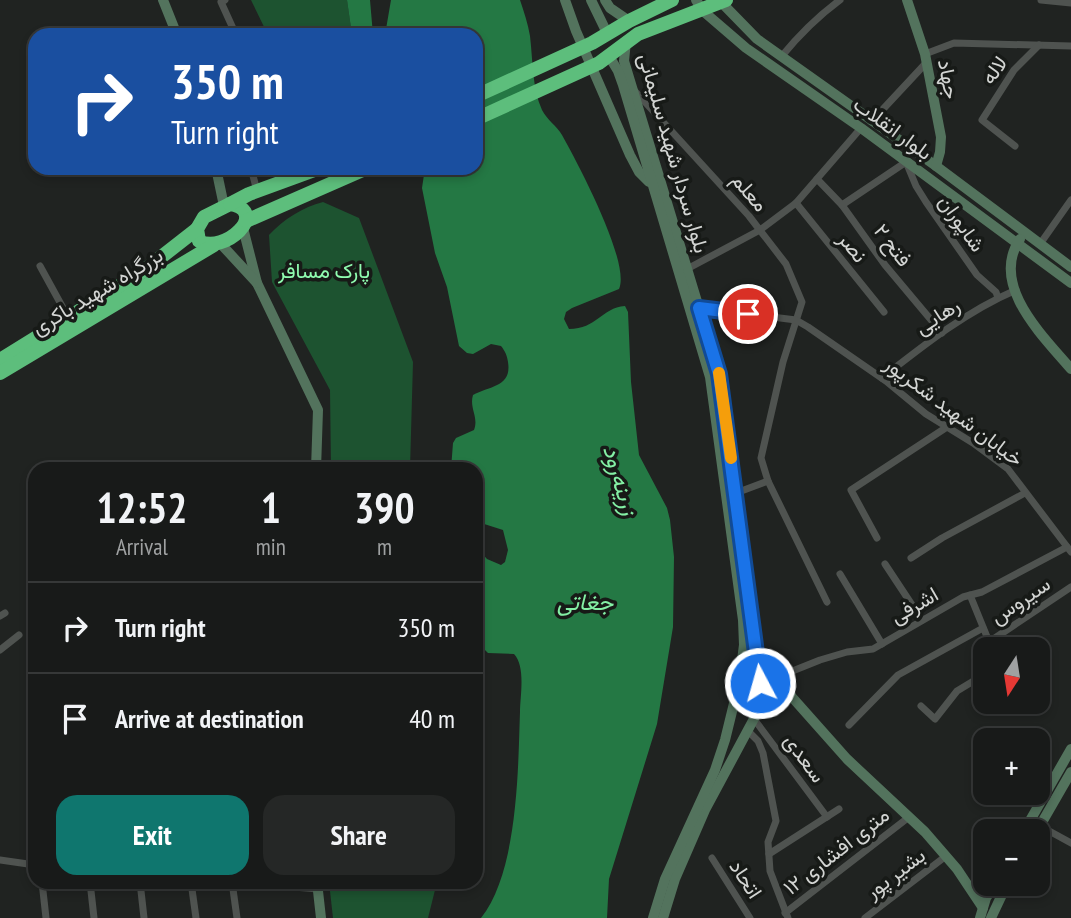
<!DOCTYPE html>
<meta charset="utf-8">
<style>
:root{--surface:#181a19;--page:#252726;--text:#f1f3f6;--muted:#9fa1a2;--line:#363838;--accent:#0f766e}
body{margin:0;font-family:"PT Sans Narrow",Vazirmatn,sans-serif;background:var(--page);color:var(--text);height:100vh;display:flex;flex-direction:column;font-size:26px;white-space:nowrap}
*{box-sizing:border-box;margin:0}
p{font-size:23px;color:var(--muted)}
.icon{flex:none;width:38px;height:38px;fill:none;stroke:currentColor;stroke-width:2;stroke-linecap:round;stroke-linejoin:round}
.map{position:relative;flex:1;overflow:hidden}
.details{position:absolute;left:28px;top:462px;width:455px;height:427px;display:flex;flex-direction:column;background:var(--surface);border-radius:21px;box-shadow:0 4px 10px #0003,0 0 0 2px var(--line)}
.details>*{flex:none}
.top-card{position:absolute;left:28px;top:28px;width:455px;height:147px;border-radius:21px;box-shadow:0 4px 10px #0003,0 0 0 2px var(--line);background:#1a4fa0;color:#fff;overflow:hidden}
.needle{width:46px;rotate:192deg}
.controls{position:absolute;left:973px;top:637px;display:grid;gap:14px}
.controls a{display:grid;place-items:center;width:77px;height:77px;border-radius:14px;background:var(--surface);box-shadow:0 4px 10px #0003,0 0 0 2px var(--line);font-size:35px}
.pin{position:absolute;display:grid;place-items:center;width:60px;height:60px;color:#fff;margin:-30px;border:4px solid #fff;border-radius:50%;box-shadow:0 2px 7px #0007}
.me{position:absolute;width:77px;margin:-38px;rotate:354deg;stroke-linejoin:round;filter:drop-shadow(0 0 5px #0008)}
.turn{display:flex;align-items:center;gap:24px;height:147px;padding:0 28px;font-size:32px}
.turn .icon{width:91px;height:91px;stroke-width:2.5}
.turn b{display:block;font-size:49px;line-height:60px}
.eta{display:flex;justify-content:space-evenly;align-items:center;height:119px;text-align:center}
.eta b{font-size:42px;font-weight:700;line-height:49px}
.primary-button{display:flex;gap:14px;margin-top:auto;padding:14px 28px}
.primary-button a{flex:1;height:80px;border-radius:21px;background:var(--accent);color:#fff;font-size:28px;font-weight:700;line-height:80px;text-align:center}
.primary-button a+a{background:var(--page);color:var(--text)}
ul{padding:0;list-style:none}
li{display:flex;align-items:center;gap:21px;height:91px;padding:0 28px;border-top:2px solid var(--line)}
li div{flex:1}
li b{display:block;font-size:26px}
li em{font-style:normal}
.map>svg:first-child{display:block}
</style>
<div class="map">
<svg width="1071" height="918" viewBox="0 0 1071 918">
<rect width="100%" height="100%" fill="#202321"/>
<g fill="#1d5330">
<polygon points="251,0 347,0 352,35 268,35"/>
<path d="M323 202 359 218 413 362 410 469H331L330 390 272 282 269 235C284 219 303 207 323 202Z"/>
<polygon points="329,882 437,882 428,918 333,918"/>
</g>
<g fill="#247844">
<polygon points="347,0 370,0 373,35 352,35"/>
<path d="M391 0H520C524 12 528 24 530 36 533 61 532 88 542 110 547 120 557 126 562 135 577 162 631 263 619 289L572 308 566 312 564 319 569 329C597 329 601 308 625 306L628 312 631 382 639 455 667 508 670 520 674 557 673 627 657 724 609 879 607 918H481C518 871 518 770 520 712 520 696 526 667 514 654L488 653 476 641V547L487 559 501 565 505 562 508 550 503 530 481 523 476 526V469H451L453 443 456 438 474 430C479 417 469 408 473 395 490 386 512 387 508 362 507 355 505 351 501 346L491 344 473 354 467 353 459 346 447 287 435 253 422 188 425 168H476V35H385Z"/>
</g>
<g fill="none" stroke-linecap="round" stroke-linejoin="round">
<g stroke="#4f5350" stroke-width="7">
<polyline points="225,0 221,2 236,35"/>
<polyline points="1041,0 1071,3"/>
<polyline points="925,54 954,43 1071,46"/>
<path d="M781 57C799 35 817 17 840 0"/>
<polyline points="633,89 749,216 786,264 802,302 783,362 761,458 768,481 827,602"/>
<polyline points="871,122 926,63"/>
<polyline points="1015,146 982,120 1014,70 1039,45"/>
<polyline points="251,168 257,191"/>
<polyline points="817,179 842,205 885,265 942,333"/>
<polyline points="796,203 884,312"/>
<polyline points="842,205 906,162 916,186 926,202 977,275 996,292 998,298"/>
<polyline points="1040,244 1071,200"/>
<polyline points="40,266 68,317"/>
<polyline points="687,269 760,230 796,203 861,128"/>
<polyline points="700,308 796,320 808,327 886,381 926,414 973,443 1008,469 1071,552"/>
<path d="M882 378C924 345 967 311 1016 290"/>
<polyline points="736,493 768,481"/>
<polyline points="877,538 851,490 947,427"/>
<polyline points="911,558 942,538 1025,493"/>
<polyline points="885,564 922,620"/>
<polyline points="840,574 882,644"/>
<polyline points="970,595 992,649"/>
<polyline points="0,616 5,613"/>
<polyline points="989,642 1071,587"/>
<polyline points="0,650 19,635"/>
<polyline points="775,678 820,660 847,652 873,649 963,597 982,592 1067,547"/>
<polyline points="921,706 935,719 957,691 985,674"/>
<polyline points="754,719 827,817"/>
<polyline points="849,725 898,675 983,628"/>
<polyline points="749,732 758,741 763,753 776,821 768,842 770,871 788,918"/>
<polyline points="1040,826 1071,843"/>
<polyline points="769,854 839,809"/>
<polyline points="712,858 750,918"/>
<polyline points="0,860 35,865"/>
<polyline points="42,882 46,918"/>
<polyline points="90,882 94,918"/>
<polyline points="140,882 144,918"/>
<polyline points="191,882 196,918"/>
<polyline points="232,882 237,918"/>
<polyline points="233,882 318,889"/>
<polyline points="785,913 909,817"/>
<polyline points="865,918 946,856"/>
</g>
<g stroke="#53735d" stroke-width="10">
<polyline points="163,0 177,35"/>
<polyline points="565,0 576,31 630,155 639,172 649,182"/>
<polyline points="591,0 608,35"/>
<polyline points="605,0 610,8 629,21"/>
<polyline points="696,0 703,11 746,48 861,128 1071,283"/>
<polyline points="719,0 757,39 936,166 1071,267"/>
<polyline points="907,0 925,54 941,137 940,152 936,166"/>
<polyline points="626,41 624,61 719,374 760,667 761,699 757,713 705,810 675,879 663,918"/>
<polyline points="609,56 618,71 623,85 710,377 743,620 744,645 739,683 725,740 715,770 665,879 653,918"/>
<polyline points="216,168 224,206"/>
<polyline points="243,228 257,283 318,410 316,469"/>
<path d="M1020 239C989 285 1043 336 1071 369"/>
<polyline points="220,243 257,283"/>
<polyline points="760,667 775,678 847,759 925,832 957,869 983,908"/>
<polyline points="739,683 745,691 752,693 757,690 760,683"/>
<polyline points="1024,831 1071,749"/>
<polyline points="1037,831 1071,772"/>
<polyline points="317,882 321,918"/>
<polyline points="980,918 986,898 995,884"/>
<polyline points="991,918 1007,884"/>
</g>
<g stroke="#5dbe7c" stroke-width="14">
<polyline points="476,96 592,43 629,21 672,0"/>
<polyline points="476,119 599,63 638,34 726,0"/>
<path d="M230 204C271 212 224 255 199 241L197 229 204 217Z"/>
<polyline points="230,204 249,194 320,168"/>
<polyline points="246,221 367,168"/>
<polyline points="0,360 142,272 197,229"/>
<polyline points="0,373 214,245"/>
</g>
</g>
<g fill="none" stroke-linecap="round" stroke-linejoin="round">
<defs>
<polyline id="route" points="748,314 699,308 719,374 760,683"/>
</defs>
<use href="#route" stroke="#114b97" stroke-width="18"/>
<use href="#route" stroke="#1a73e8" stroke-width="12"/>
<polyline stroke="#f59e0b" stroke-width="12" points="719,373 731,458"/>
</g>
<g text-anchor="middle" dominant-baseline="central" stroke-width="7" stroke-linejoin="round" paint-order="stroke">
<g font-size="21" fill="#d3d5d3" stroke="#171a17">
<text transform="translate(994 70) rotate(-54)">لاله</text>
<text transform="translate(949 79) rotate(79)">جهاد</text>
<text transform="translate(893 128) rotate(36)">بلوار انقلاب</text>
<text transform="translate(674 153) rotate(74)">بلوار سردار شهید سلیمانی</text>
<text transform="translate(750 192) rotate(49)">معلم</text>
<text transform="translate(962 223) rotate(55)">شاپوران</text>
<text transform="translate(893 245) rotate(53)">فتح ۲</text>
<text transform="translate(853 247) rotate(51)">نصر</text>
<text transform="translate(97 291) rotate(-31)">بزرگراه شهید باکری</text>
<text transform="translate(937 316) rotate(-33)">رهایی</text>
<text transform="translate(954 411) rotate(37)">خیابان شهید شکرپور</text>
<text transform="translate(1020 600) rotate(-34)">سیروس</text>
<text transform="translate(914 605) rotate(-30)">اشرفی</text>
<text transform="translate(805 758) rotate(54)">سعدی</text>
<text transform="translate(836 851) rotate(-38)">۱۲ متری افشاری</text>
<text transform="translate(895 873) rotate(-37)">بشیر پور</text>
<text transform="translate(746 879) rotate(57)">اتحاد</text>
</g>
<g font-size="21" fill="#90fcb0" stroke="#171a17">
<text x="324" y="270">پارک مسافر</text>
</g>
<g font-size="23" font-style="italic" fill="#84f0a5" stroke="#171a17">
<text transform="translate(621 480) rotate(74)">زرینه‌رود</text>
<text x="585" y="601">جغاتی</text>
</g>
</g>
</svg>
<div class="controls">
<a><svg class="needle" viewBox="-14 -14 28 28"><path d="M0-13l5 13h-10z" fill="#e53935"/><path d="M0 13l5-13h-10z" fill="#9fa1a2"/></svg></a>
<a>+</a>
<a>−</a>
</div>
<div class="pin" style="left:748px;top:314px;background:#d93025"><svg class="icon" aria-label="arrive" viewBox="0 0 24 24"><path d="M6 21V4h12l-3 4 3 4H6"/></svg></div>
<svg class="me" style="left:760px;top:683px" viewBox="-20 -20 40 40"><circle r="17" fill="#1a73e8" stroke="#fff" stroke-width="3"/><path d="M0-11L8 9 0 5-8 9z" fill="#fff"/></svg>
<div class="top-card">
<div class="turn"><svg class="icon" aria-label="right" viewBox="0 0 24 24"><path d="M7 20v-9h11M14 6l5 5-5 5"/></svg><div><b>350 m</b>Turn right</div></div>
</div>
<section class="details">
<div class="eta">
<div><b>12:52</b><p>Arrival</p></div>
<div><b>1</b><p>min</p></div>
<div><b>390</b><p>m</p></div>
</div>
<ul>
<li><svg class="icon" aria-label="right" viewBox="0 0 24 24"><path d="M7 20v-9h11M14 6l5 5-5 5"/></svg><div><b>Turn right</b></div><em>350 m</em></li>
<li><svg class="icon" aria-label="arrive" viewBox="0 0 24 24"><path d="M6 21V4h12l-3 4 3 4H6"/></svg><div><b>Arrive at destination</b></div><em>40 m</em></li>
</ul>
<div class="primary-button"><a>Exit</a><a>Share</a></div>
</section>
</div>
